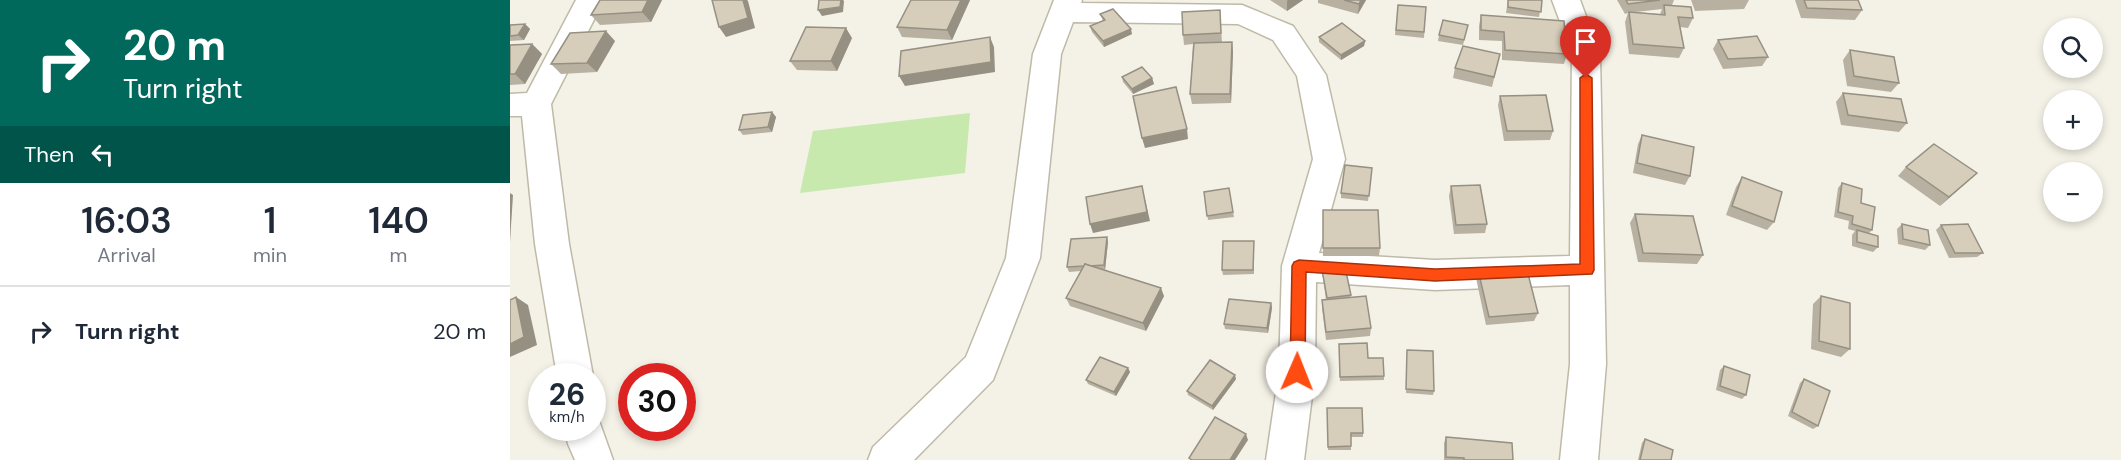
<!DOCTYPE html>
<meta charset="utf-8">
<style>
:root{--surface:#fff;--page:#f6f6f7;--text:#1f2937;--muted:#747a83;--line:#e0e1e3}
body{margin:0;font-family:"DM Sans",sans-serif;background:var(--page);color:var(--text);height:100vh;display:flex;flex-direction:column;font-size:22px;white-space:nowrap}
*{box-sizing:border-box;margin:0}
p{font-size:20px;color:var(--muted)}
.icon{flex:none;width:33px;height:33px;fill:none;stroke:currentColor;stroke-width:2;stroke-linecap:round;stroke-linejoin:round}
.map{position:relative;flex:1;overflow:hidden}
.side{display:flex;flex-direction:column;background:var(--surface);width:510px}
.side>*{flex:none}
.guide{background:#00695c;color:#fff;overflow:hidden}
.controls{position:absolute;left:1533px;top:18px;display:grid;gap:12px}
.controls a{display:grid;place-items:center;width:60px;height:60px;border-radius:50%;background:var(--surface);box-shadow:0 3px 9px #0003;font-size:30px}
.speed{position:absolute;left:18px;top:363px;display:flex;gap:12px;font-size:30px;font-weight:700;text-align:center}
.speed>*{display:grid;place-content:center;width:78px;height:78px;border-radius:50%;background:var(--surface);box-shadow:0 3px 9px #0003;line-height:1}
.speed small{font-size:15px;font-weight:400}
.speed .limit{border:9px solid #d22;background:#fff;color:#111}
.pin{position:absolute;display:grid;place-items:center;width:51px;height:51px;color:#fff;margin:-62px -26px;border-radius:50% 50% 50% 0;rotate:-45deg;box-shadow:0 0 6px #0007}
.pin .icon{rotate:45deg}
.me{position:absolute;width:66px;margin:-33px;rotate:1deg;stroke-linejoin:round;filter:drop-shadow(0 0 4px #0008)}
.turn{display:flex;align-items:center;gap:21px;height:126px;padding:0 24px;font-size:27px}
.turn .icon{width:78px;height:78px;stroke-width:2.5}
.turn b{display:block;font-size:42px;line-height:51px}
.then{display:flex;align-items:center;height:57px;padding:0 24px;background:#0003;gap:12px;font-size:22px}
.eta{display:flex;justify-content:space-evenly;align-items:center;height:102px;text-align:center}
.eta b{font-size:36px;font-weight:600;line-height:42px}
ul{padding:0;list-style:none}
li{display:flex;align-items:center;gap:18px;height:90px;padding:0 24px;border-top:2px solid var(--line)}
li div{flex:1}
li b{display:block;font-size:22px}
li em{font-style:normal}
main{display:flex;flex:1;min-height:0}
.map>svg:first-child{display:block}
</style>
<main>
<section class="side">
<div class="guide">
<div class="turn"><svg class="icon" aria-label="right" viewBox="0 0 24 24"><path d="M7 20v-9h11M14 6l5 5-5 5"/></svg><div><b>20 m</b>Turn right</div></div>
<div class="then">Then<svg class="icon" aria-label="left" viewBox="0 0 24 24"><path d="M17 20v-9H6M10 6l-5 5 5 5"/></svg></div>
</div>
<div class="eta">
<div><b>16:03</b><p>Arrival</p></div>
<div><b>1</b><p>min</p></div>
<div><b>140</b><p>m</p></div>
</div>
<ul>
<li><svg class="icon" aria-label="right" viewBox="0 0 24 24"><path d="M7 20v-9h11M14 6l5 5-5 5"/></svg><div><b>Turn right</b></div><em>20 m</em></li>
</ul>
</section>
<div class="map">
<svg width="1611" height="460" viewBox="0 0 1611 460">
<rect width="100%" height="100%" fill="#f4f1e6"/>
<polygon fill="#c8e9ad" points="460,113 455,173 290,193 303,131"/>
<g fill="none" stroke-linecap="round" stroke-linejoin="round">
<defs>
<g id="minor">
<polygon points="66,0 94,0 41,104 59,244 83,376 82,378 47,376 25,244 12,116 0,116 0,94 17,93"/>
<polygon points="544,0 572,0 571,3 732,5 783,26 816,75 835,159 809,253 925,260 1060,256 1062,54 1042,0 1070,0 1090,54 1096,364 1088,460 1050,460 1060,364 1060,285 925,290 806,282 805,372 794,460 756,460 769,372 772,266 803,159 787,76 763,40 728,24 563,22 551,54 530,258 483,380 404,460 358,460 363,447 456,357 496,258 523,54"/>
<polygon points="82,413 87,415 103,460 65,460 58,444 55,428 82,428"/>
</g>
</defs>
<use href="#minor" stroke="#bfbaa8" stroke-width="3"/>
<use href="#minor" fill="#fff" fill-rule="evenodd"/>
</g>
<g fill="#b8b1a1" fill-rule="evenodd">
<polygon points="152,0 141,22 90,25 81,15"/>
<polygon points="401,0 460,0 442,40 392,37 387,27"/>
<polygon points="760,0 793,0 777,11"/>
<polygon points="808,0 856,0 848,14 808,3"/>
<polygon points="998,0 1032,0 1029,17 996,13"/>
<path d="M1107 0H1164L1162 5 1183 18 1178 28 1170 27 1174 48 1169 58 1119 54 1115 22 1118 13 1115 14ZM1152 9 1150 14 1126 12Z"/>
<polygon points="1181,0 1239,0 1234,9 1185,11"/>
<polygon points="1285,0 1348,0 1352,10 1345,20 1291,18"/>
<polygon points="888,5 916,7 914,38 885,35"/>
<polygon points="710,10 712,43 722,42 723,52 721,103 682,104 680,94 683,44 674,45 673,35"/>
<polygon points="590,14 622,34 594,47 582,32 580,26 593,21"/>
<polygon points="971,15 1057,54 1054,64 992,60 992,41 969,40 969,26"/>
<polygon points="15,24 20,29 14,40 0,41 0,25"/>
<polygon points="958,25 953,45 928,41 929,35"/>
<polygon points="809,37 855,41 854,46 831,60 809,42"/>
<polygon points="342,38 327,71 287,70 280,61"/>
<polygon points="1208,40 1258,57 1252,66 1213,69 1203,49"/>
<polygon points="105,41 87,72 51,74 41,64"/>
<polygon points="22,44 32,54 15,84 0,85 0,45"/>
<polygon points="1340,50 1389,83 1381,92 1337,86 1333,60"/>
<polygon points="990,54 982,87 943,78 945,68"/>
<polygon points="612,77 642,78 644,84 623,94 613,82"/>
<polygon points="1333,93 1397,123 1389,132 1331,125 1326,102"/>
<polygon points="990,96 1043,131 1040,140 994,141 988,105"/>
<polygon points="262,112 266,117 262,132 233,135 229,130"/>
<polygon points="1132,135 1180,176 1175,185 1123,173 1128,144"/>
<polygon points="1396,167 1467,173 1430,206 1388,176"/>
<polygon points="862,168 858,201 831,198 831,193"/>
<polygon points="1232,177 1264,222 1257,230 1216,215 1226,187"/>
<polygon points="1332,183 1351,203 1362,230 1359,233 1368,247 1363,252 1342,246 1342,235 1345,231 1338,229 1339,221 1324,217 1328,188"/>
<polygon points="941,186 977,224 975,233 944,234 939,196"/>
<polygon points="719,188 724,217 698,220 694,192"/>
<polygon points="813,210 870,248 869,256 813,256"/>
<polygon points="1125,214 1193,255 1187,264 1128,262 1120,223"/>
<polygon points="1392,224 1420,245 1415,250 1388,244 1387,229"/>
<polygon points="1431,225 1473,253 1467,257 1439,258 1426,230"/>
<polygon points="597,237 598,242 595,270 594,270 654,296 636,331 560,306 556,298 571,271 559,272 557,267"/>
<polygon points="744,241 744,274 713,275 712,270"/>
<polygon points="812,270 841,295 840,298 861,328 860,336 816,340 812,308 812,300 816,300"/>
<polygon points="968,270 1028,313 1024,321 976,325 966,278"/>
<polygon points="1311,296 1340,349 1331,357 1301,349 1303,304"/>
<polygon points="761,303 762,308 758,333 715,329 714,324"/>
<polygon points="829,348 858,358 874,376 874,380 830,381"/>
<polygon points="897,350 924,391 923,395 896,393"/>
<polygon points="1214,366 1236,395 1232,399 1206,390 1210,370"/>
<polygon points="618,368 620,372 606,396 578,384 576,380"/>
<polygon points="726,379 703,410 678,395 677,391"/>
<polygon points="1294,379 1308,426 1303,429 1278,416 1290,383"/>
<polygon points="817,408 853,433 853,437 841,437 841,450 818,450"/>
<polygon points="936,437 1003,460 934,460 934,443"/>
<polygon points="1135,439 1161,460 1128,460 1132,443"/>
</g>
<g fill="#969083">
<polygon points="138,0 152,0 141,22 132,12"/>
<polygon points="233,0 237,0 238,1 245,28 216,37 209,27"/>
<polygon points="331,0 333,0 334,1 333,12 312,16 308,10"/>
<polygon points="451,0 460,0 442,40 437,30"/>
<polygon points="778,0 793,0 777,11 777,1"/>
<polygon points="851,0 856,0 848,14 849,4"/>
<polygon points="15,24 20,29 14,40 8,35"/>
<polygon points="336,28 342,38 327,71 321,61"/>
<polygon points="621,29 622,34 594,47 593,41"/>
<polygon points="96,31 105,41 87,72 77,63"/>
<polygon points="480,37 484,47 485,72 395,86 389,76"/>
<polygon points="855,41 854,46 831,60 831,55"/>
<polygon points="722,42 723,52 721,103 720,94"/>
<polygon points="22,44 32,54 15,84 5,74"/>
<polygon points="642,78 644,84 623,94 622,89"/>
<polygon points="262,112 266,117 262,132 258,127"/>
<polygon points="677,129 678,139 635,148 632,138"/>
<polygon points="1467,173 1457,182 1430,206 1439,197"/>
<polygon points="632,186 640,221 583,233 580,224"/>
<polygon points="0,193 3,195 0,242"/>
<polygon points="597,237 598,242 595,270 594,265"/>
<polygon points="651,288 654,296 636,331 633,323"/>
<polygon points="6,297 18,305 27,345 0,357 0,344"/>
<polygon points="761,303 762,308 758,333 757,328"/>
<polygon points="618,368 620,372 606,396 604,392"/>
<polygon points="725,375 726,379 703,410 702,406"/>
<polygon points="736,434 738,440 725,460 720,460"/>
</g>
<g fill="#d6cebb" stroke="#969083" stroke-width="1.5">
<polygon points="90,0 138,0 132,12 81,15"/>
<polygon points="202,0 233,0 238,18 209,27"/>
<polygon points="309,0 331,0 330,7 308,10"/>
<polygon points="401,0 451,0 437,30 387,27"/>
<polygon points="834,0 851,0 849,4"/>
<polygon points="998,0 1032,0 1031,12 998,7"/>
<polygon points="1116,0 1150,0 1118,4"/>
<polygon points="1294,0 1348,0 1352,10 1297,8"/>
<polygon points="888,5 916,7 914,32 886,30"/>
<polygon points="1154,5 1181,7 1183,18 1168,17 1174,48 1123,44 1119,12 1155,15"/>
<polygon points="603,9 621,29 593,41 580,26 595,20 590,14"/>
<polygon points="710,10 711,33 673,35 672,12"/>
<polygon points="971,15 1054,21 1057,54 995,50 994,32 971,30"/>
<polygon points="933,20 958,25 954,40 929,35"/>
<polygon points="832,23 855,41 831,55 809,37"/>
<polygon points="15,24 8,35 0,36 0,25"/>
<polygon points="296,27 336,28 321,61 280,61"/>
<polygon points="96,31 77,63 41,64 60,33"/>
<polygon points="1247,36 1258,57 1218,59 1208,40"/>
<polygon points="480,37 481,62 389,76 391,51"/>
<polygon points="722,42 720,94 680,94 684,43"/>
<polygon points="22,44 5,74 0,74 0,45"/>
<polygon points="953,46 990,54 984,77 945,68"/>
<polygon points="1340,50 1384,57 1389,83 1344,76"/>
<polygon points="632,67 642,78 622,89 612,77"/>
<polygon points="666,87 677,129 632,138 623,96"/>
<polygon points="1333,93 1391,99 1397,123 1338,115"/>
<polygon points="1036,95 1043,131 997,131 990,96"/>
<polygon points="262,112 258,127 229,130 233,115"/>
<polygon points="1132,135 1184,147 1180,176 1127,163"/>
<polygon points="1424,144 1467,173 1439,197 1396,167"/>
<polygon points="835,165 862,168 859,196 831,193"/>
<polygon points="1232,177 1272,192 1264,222 1222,206"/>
<polygon points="1332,183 1352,189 1351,203 1365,207 1362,230 1342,224 1343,216 1328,212"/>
<polygon points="970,185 977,224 946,225 941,186"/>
<polygon points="632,186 637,212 580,224 576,197"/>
<polygon points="719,188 723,212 697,216 694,192"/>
<polygon points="813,210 868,210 870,248 813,248"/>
<polygon points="1125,214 1183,216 1193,255 1133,253"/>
<polygon points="1392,224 1418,230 1420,245 1393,239"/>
<polygon points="1458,224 1473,253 1445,253 1431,225"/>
<polygon points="1347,230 1368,236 1368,247 1347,242"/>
<polygon points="597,237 594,265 580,266 575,264 574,266 557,267 561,239"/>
<polygon points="713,241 744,241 743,270 712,270"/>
<polygon points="575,264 651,288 633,323 556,298"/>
<polygon points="1016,266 1028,313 979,317 968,270"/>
<polygon points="835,267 841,295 817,298 812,270"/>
<polygon points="856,296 861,328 816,332 812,300"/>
<polygon points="1311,296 1340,303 1340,349 1309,341"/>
<polygon points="6,297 14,337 0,344 0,300"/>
<polygon points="719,299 761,303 757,328 714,324"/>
<polygon points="857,343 858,358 873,358 874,376 830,377 829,344"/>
<polygon points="897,350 923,351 924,391 896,389"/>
<polygon points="590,357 618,368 604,392 576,380"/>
<polygon points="700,360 725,375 702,406 677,391"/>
<polygon points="1214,366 1240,375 1236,395 1210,386"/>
<polygon points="1294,379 1320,391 1308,426 1282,412"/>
<polygon points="817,408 852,408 853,433 841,433 841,446 818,447"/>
<polygon points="705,417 736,434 720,460 682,460 679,458"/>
<polygon points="936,437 1002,443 1003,460 954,460 954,458 936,457"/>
<polygon points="1135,439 1163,450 1161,460 1130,460"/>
</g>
<polygon fill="#ff4c11" stroke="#a6310b" stroke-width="1.5" points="1076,74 1082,78 1084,270 1082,274 925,281 796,272 795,372 793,377 787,379 782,377 780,372 782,266 784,262 789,260 925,269 1070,264 1070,78"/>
</svg>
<div class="controls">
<a><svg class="icon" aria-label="search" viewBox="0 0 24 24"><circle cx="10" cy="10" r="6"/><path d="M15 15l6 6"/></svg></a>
<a>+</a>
<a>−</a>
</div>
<div class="speed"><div>26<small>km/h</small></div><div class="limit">30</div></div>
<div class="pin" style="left:1076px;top:78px;background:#d93025"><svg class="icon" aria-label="arrive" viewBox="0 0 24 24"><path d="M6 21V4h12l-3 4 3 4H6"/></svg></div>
<svg class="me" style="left:787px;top:372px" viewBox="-20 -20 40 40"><circle r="19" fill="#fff"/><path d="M0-13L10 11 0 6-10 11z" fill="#ff4c11"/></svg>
</div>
</main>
